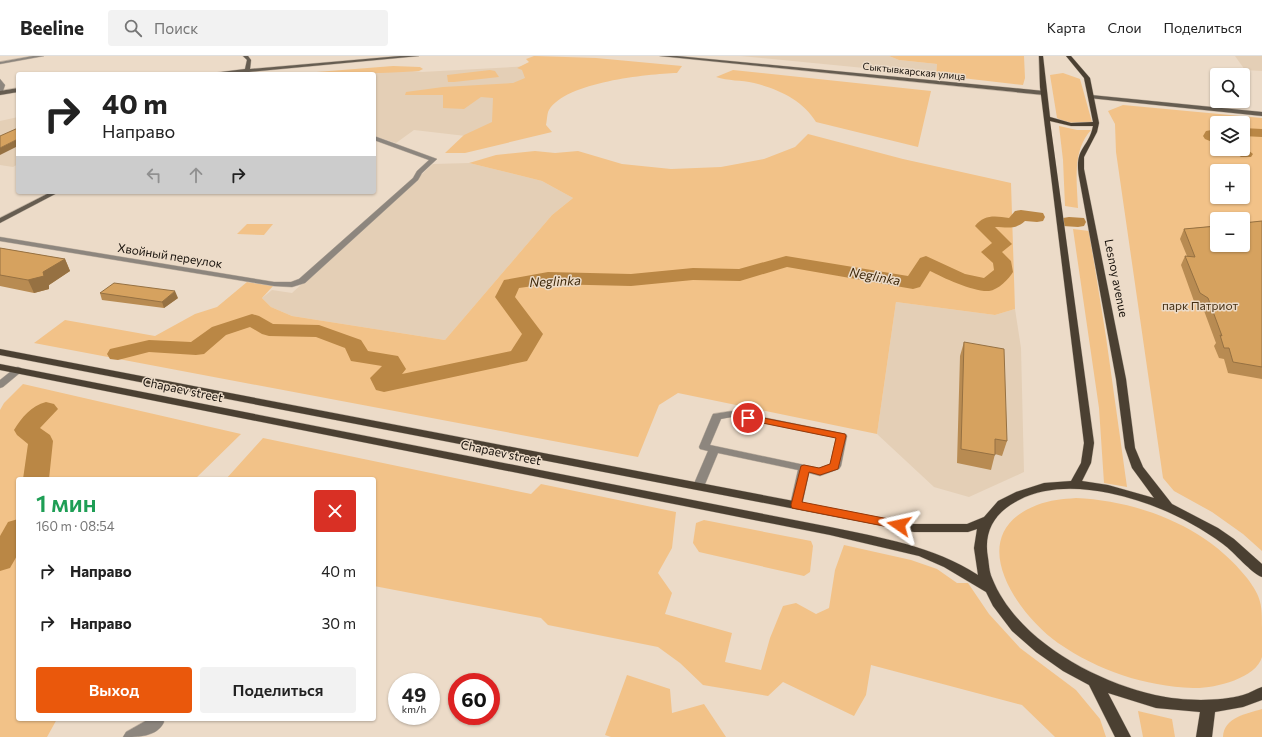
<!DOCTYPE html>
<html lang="ru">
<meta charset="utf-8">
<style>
:root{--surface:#fff;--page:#f2f2f2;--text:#222;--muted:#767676;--line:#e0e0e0;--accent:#ea580c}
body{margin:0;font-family:Commissioner,sans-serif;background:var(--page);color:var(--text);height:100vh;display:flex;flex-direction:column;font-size:15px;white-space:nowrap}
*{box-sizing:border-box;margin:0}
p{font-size:13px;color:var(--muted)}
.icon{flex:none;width:22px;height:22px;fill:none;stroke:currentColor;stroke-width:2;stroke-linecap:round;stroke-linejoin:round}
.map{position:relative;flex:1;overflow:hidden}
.panel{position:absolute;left:16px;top:421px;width:360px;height:244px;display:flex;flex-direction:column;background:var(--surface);border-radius:4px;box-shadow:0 1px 3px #0004}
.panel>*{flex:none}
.hud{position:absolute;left:16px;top:16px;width:360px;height:122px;border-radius:4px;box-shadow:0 1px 3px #0004;background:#fff;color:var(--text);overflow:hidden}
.controls{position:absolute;left:1210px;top:12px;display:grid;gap:8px}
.controls a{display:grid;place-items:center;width:40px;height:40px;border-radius:4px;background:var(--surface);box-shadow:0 1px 3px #0004;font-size:20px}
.speed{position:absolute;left:388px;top:617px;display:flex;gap:8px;font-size:20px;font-weight:700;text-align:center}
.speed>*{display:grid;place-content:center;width:52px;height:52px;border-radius:50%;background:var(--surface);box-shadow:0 1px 3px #0004;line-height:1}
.speed small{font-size:10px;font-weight:400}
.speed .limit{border:6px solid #d22;background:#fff;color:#111}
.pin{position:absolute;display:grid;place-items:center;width:34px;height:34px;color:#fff;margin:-17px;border:2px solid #fff;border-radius:50%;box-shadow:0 1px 4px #0007}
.me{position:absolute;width:44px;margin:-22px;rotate:281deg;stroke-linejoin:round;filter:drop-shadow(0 0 3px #0008)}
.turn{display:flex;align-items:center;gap:14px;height:84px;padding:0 20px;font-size:18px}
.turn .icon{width:52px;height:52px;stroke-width:2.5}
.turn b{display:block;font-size:28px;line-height:34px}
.lanes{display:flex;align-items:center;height:38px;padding:0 20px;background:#0003;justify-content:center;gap:20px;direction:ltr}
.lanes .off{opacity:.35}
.round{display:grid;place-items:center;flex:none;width:42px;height:42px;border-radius:4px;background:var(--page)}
.head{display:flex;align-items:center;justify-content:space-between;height:68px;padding:0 20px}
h1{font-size:24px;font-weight:600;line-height:30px;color:#1e9e55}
.cta{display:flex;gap:8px;margin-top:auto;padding:8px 20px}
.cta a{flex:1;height:46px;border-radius:4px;background:var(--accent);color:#fff;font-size:16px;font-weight:600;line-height:46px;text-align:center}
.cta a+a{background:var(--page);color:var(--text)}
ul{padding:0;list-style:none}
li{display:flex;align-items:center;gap:12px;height:52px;padding:0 20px}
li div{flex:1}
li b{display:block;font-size:15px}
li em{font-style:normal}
header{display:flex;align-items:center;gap:24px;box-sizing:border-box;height:56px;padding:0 20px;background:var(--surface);border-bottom:1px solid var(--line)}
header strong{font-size:19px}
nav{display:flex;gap:22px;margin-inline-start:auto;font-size:14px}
.search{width:280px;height:36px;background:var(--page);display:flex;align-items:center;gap:10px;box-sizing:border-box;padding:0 14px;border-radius:4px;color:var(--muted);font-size:15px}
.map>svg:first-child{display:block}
</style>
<header>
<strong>Beeline</strong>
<div class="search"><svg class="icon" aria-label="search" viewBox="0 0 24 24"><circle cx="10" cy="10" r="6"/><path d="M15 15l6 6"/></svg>Поиск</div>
<nav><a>Карта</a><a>Слои</a><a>Поделиться</a></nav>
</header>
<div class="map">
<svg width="1262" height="681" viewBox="0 0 1262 681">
<rect width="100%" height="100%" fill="#ecdbc8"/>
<g fill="#e4cfb6">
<polygon points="741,0 889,0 899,4 937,8 936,19"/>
<polygon points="1235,0 1262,0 1262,15 1245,14"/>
<polygon points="531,10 532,23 483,82 414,74 396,87 374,80 374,18 318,18 383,12 422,16"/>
<polygon points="18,61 18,108 13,111 0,109 0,65"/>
<polygon points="469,107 542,125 573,142 552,159 445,284 292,260 271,251 262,242 272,234 292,237 433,108"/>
<polygon points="896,246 995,259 1015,253 1021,292 1024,416 969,441 934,431 877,378"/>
</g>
<g fill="#f2c288" fill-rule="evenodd">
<path d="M534 0 596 2 682 10 677 17C647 18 566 26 549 54 547 57 547 65 546 69L552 76 465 97H445L464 79 492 66 493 42 481 41 464 53 443 52V39H405L406 36 443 31 513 27 525 22 522 14 517 12 529 6 526 3Z"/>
<polygon points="889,0 1024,0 1025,22 1023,29 936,19 937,8 899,4"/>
<path d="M393 10 420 11 423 13 419 15C376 18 334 18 291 18Z"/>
<polygon points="490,14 495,15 499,21 454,26 448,26 447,19"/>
<path d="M733 14 931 35 918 91 816 66C803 44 778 33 754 27 741 24 728 25 716 21Z"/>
<path d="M1063 17 1080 23 1092 66C1080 71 1068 68 1057 62L1050 19Z"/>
<path d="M1123 49 1262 62V495L1243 478 1212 456 1174 435 1163 422 1116 96 1115 68 1108 55ZM1217 67H1243V93H1217ZM1217 115H1243V141H1217ZM1217 163H1243V189H1217Z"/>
<path d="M1059 70 1077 74H1091C1072 95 1077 125 1078 152L1065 150 1063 104Z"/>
<polygon points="808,78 903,103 1011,127 1015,253 995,259 896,246 877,378 678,337 659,349 638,401 34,287 65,264 155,280 195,258 217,251 247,226 273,230 262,242 271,251 292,260 445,284 552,159 573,142 542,125 469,107 496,99 535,95 555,97 578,95 622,108 671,113 721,111 764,103 795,91"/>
<polygon points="247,168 273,168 264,179 237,178"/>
<polygon points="1073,173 1089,175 1106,281 1127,431 1104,427 1099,352"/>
<polygon points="23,328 241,378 195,423 18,423 18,663 57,663 47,681 0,681 0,354 4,347"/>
<polygon points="263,382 531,438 541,428 676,456 672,492 658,517 672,537 665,558 732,577 725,606 761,614 770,582 783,550 796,547 816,558 829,552 835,514 844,489 911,504 937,513 957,527 968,527 989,558 1020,592 1076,634 1100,663 1106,681 1055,681 1022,649 871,609 866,639 854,660 783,626 768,640 703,629 680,607 658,591 548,569 541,562 374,530 374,423 226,423"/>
<path d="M1076 442C1140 445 1207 471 1247 522 1262 542 1262 549 1262 572 1262 581 1262 593 1262 601 1256 623 1212 633 1193 632 1144 630 1099 615 1058 587 1015 556 962 478 1037 449 1050 444 1063 443 1076 442Z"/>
<polygon points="704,464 811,485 813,490 810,516 804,520 699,496 693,487 696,467"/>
<polygon points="627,619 670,633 672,657 704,648 726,681 611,681 605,679"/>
<path d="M1262 653V681H1223C1224 661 1246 658 1262 653Z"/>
<polygon points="1138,655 1172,663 1175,681 1143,681"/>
</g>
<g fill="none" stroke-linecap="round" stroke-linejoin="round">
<g fill="#ba8745" fill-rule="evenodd">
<polygon points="1243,72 1262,73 1262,81 1243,80"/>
<polygon points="1217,73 1217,88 1205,83 1203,80 1206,75"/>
<polygon points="1243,90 1253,98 1251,101 1241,101 1230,93 1243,93"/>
<path d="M1021 154 1043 157 1045 161 1043 165 1037 166 1025 165C1015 174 1007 171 995 171L1012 188 1002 196 1011 205 1013 216C1009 223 998 234 989 235 973 236 944 222 930 215L920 231 913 233 787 211 740 225 693 224 631 230 548 228 519 232 515 241 543 278 527 305 384 336 376 334 370 322 382 310 351 305 345 292 316 281 269 280 262 278 250 271 226 279 204 298 196 299 149 296 118 304 110 303 107 298 110 293 149 284 191 286 212 271 252 258 259 260 273 268 319 269 361 284 368 295 398 300 406 313 402 318 511 295 522 278 495 241 504 224 548 216 631 218 693 212 739 213 786 200 908 220 920 202 926 200 965 218 984 222 994 214 993 207 981 196 992 187 975 170C984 158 996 160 1009 162L1015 155Z"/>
<polygon points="1069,161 1084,162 1086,166 1084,170 1078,171 1063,170 1061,166 1063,162"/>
<path d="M46 346 54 348 58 353 40 372 50 379 53 385 49 423H23L28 388 17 379 14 374C22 361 31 350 46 346Z"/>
<polygon points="18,463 18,498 10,512 0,515 0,480 8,466"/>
</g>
<defs>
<g id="street">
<polygon points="33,0 44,0 0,8 0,6"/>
<polygon points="0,23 5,29 3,35 0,37"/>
<polygon points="374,80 437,103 422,117 418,124 305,227 292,231 274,230 0,185 0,181 274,226 291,226 299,223 413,122 417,115 429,104 374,84"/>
<polygon points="18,311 21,312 23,314 21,316 3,331 0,332 0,324 15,312"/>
<path d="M732 355 846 378 847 380 841 410 839 413 820 420 809 417 802 449 800 452H792L790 449 798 414 718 397 703 433H695L693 430 708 395 700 393 699 391 712 360 713 358ZM732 361 836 382 830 408 819 412 710 389 721 363Z"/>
<path d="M149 663H163L164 666C157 681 138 681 123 681L126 676Z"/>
</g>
<g id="secondary">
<polygon points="243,0 248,0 251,4 250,13 400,0 419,0 249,16 249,18 243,18 244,16 205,18 245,13 247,4"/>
<polygon points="660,0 677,0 1044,35 1047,37 1044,39"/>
<polygon points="18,32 18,36 0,39 0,35"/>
<polygon points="1091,39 1262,56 1262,60 1089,42 1089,40"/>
<polygon points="51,136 59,136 0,167 0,162"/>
</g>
<path id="primary" d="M1039 0H1043L1050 61 1071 67 1093 66 1084 22 1066 0H1071L1090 22 1099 67 1097 76 1084 101V113L1126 323 1135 392 1143 411 1172 448 1218 472 1234 483 1262 508V521C1252 518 1234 496 1223 488 1189 463 1151 446 1109 437 1079 431 1046 430 1019 444 995 456 983 475 988 502 989 508 989 515 992 522 1016 583 1094 625 1155 639 1181 645 1218 646 1243 639 1250 637 1256 633 1262 631V644L1243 651 1215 656 1212 681H1196L1200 656 1156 652 1108 637 1131 681H1115L1089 629 1063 615 1036 596 1012 575 993 550 986 536 944 511 919 500 830 479 0 314V308L830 471C882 482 933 490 978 519L974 492 977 473 968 476H914L0 299V293L914 468H967L984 461 998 445 1016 436 1044 427 1071 425 1081 407 1084 387 1040 31ZM1050 65 1071 70H1093C1089 92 1074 91 1079 121L1116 323 1125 392 1132 412 1154 442 1108 429 1082 425 1091 407 1094 387Z"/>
</defs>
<use href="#street" stroke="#c6b7a6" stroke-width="1"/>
<use href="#secondary" stroke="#c6b7a6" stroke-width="1"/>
<use href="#primary" stroke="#c6b7a6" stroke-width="1"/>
<use href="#street" fill="#8d867e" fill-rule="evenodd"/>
<use href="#secondary" fill="#665d51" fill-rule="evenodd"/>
<use href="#primary" fill="#4b4032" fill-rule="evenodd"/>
</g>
<g fill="#b88b52">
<polygon points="1262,165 1262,323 1228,317 1224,303 1219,302 1214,290 1216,287 1203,252 1195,248 1181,209 1185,200 1187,200 1180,183 1184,173"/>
<polygon points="0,192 65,203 70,215 49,229 49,233 34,237 0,230"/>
<polygon points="100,237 178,242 164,252 102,244"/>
<polygon points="964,286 1007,385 1002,400 995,398 991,414 957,407 960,300"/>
</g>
<g fill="#967142">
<polygon points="18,83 18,90 0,99 0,92"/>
<polygon points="65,203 70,215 49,229 49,233 34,237 28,224"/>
<polygon points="175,235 178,242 164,252 162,246"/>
</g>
<g fill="#d6a25f" stroke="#967142">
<polygon points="18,72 18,83 0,92 0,80"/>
<polygon points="1262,165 1262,311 1233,306 1229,292 1224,292 1220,279 1222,280 1208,242 1200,237 1185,200 1195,201 1184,173 1217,170 1217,189 1243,189 1243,167"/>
<polygon points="0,192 65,203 43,216 44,220 28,224 0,219"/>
<polygon points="114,227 175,235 162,246 100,237"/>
<polygon points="964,286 1004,293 1007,385 995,383 995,399 961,393"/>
</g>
<polygon fill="#ea580c" stroke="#983908" points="745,359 748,359 845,378 846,380 838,413 820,419 809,416 802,446 899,465 903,466 905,469 903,472 899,473 792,452 791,449 801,410 804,409 819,412 830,408 836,382 748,364 745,364"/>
<g text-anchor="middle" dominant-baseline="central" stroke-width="3" stroke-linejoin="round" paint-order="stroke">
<g font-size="10" fill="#17110b" stroke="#ecdbc8">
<text transform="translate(914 15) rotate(6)">Сыктывкарская улица</text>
</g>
<g font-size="12" fill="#17110b" stroke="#ecdbc8">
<text transform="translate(170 199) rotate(9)">Хвойный переулок</text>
<text transform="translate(1117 222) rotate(79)">Lesnoy avenue</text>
<text transform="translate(183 333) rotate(12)">Chapaev street</text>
<text transform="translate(501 396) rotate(12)">Chapaev street</text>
</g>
<g font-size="12" fill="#452f12" stroke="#ecdbc8">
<text x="1200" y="249">парк Патриот</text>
</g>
<g font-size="13" font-style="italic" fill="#3e280a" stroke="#ecdbc8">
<text transform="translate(875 220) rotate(10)">Neglinka</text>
<text transform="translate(555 225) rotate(-2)">Neglinka</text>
</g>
</g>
</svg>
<div class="controls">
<a><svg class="icon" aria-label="search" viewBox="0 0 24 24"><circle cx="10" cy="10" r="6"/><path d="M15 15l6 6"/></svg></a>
<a><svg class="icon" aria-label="layers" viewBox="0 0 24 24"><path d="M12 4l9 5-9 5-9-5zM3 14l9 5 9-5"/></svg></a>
<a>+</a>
<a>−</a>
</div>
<div class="speed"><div>49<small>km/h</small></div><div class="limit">60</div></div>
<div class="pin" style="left:748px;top:362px;background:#d93025"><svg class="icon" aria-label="arrive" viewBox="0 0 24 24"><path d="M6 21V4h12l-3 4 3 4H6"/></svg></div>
<svg class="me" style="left:899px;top:469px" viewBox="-20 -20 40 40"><path d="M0-17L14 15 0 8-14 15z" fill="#ea580c" stroke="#fff" stroke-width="4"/></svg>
<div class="hud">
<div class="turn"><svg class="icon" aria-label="right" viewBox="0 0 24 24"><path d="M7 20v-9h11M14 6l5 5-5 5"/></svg><div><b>40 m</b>Направо</div></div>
<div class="lanes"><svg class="icon off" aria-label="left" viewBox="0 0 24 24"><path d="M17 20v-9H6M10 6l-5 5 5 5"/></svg><svg class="icon off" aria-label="ahead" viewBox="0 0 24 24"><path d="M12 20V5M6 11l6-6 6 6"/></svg><svg class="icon" aria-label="right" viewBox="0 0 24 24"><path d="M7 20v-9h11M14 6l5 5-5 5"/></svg></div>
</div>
<section class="panel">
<div class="head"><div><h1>1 мин</h1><p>160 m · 08:54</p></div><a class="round" style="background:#d93025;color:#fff"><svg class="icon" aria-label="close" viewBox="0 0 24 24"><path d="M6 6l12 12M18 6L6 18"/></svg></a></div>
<ul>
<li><svg class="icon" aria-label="right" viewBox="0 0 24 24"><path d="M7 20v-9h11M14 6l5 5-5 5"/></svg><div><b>Направо</b></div><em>40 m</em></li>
<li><svg class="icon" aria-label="right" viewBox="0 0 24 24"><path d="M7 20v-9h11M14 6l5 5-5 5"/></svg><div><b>Направо</b></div><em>30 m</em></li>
</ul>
<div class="cta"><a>Выход</a><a>Поделиться</a></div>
</section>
</div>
